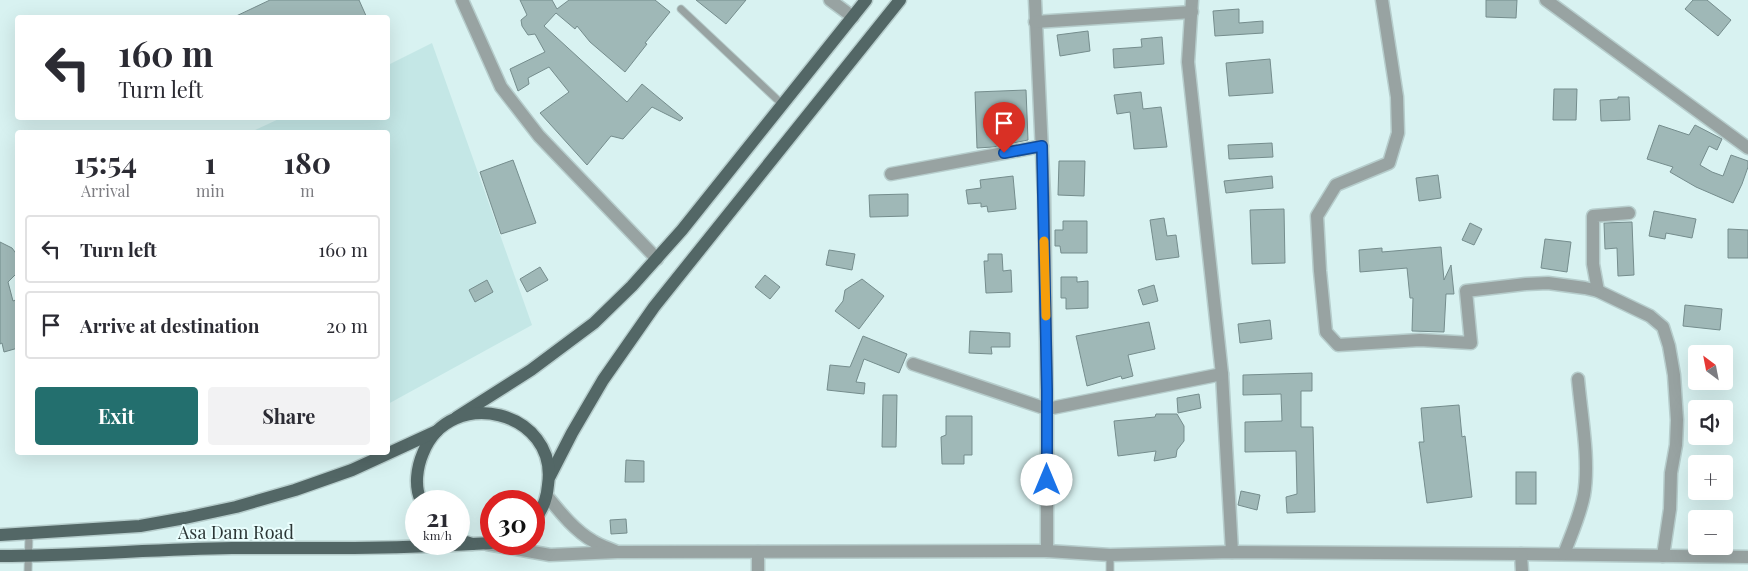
<!DOCTYPE html>
<meta charset="utf-8">
<style>
:root{--surface:#fff;--page:#f2f2f3;--text:#2b2b33;--muted:#7c7c81;--line:#e1e1e2;--accent:#236f6e}
body{margin:0;font-family:"Playfair Display",serif;background:var(--page);color:var(--text);height:100vh;display:flex;flex-direction:column;font-size:19px;white-space:nowrap}
*{box-sizing:border-box;margin:0}
p{font-size:16px;color:var(--muted)}
.icon{flex:none;width:28px;height:28px;fill:none;stroke:currentColor;stroke-width:2;stroke-linecap:round;stroke-linejoin:round}
.map{position:relative;flex:1;overflow:hidden}
.sheet{position:absolute;left:15px;top:130px;width:375px;height:325px;display:flex;flex-direction:column;background:var(--surface);border-radius:5px;box-shadow:0 5px 20px #0002}
.sheet>*{flex:none}
.guide{position:absolute;left:15px;top:15px;width:375px;height:105px;border-radius:5px;box-shadow:0 5px 20px #0002;background:#fff;color:var(--text);overflow:hidden}
.needle{width:32px;rotate:328deg}
.controls{position:absolute;left:1688px;top:345px;display:grid;gap:10px}
.controls a{display:grid;place-items:center;width:45px;height:45px;border-radius:5px;background:var(--surface);box-shadow:0 5px 20px #0002;font-size:25px}
.speed{position:absolute;left:405px;top:490px;display:flex;gap:10px;font-size:25px;font-weight:700;text-align:center}
.speed>*{display:grid;place-content:center;width:65px;height:65px;border-radius:50%;background:var(--surface);box-shadow:0 5px 20px #0002;line-height:1}
.speed small{font-size:12px;font-weight:400}
.speed .limit{border:8px solid #d22;background:#fff;color:#111}
.pin{position:absolute;display:grid;place-items:center;width:42px;height:42px;color:#fff;margin:-51px -21px;border-radius:50% 50% 50% 0;rotate:-45deg;box-shadow:0 0 5px #0007}
.pin .icon{rotate:45deg}
.me{position:absolute;width:55px;margin:-28px;rotate:0deg;stroke-linejoin:round;filter:drop-shadow(0 0 4px #0008)}
.turn{display:flex;align-items:center;gap:18px;height:105px;padding:0 20px;font-size:22px}
.turn .icon{width:65px;height:65px;stroke-width:2.5}
.turn b{display:block;font-size:35px;line-height:42px}
.eta{display:flex;justify-content:space-evenly;align-items:center;height:85px;text-align:center}
.eta b{font-size:30px;font-weight:700;line-height:35px}
.action{display:flex;gap:10px;margin-top:auto;padding:10px 20px}
.action a{flex:1;height:58px;border-radius:5px;background:var(--accent);color:#fff;font-size:20px;font-weight:700;line-height:58px;text-align:center}
.action a+a{background:var(--page);color:var(--text)}
ul{padding:0;list-style:none}
li{display:flex;align-items:center;gap:15px;height:68px;margin:0 10px 8px;padding:0 10px;border:2px solid var(--line);border-radius:5px}
li div{flex:1}
li b{display:block;font-size:19px}
li em{font-style:normal}
.map>svg:first-child{display:block}
</style>
<div class="map">
<svg width="1748" height="571" viewBox="0 0 1748 571">
<rect width="100%" height="100%" fill="#d8f2f1"/>
<polygon fill="#c4e7e6" points="432,43 532,325 388,404 388,132 251,132 281,118 388,118 388,65"/>
<g fill="#9fb8b7" stroke="#758d8d">
<polygon points="270,0 359,0 367,18 232,18"/>
<polygon points="520,0 552,0 557,9 569,0 655,0 670,12 645,43 647,44 625,72 590,42 577,26 575,29 556,13 544,26 627,102 642,84 683,118 680,121 652,107 623,139 611,136 587,165 540,113 569,92 549,67 528,78 529,84 518,91 510,69 545,52 535,34 528,35 522,26 521,20 527,15"/>
<polygon points="696,0 746,0 726,24"/>
<polygon points="1486,0 1517,0 1516,18 1486,17"/>
<polygon points="1693,0 1707,0 1731,20 1718,36 1685,9"/>
<polygon points="1239,9 1239,23 1263,21 1263,33 1215,36 1213,11"/>
<polygon points="1088,31 1090,51 1060,56 1057,35"/>
<polygon points="1162,37 1164,64 1114,68 1113,49 1142,47 1141,39"/>
<polygon points="1270,59 1273,93 1229,96 1226,63"/>
<polygon points="1554,89 1577,89 1576,120 1553,120"/>
<polygon points="1026,90 1028,140 993,147 977,148 975,92"/>
<polygon points="1141,92 1143,109 1161,107 1167,147 1134,149 1130,112 1117,114 1114,95"/>
<polygon points="1618,97 1629,97 1630,120 1601,121 1600,100 1618,99"/>
<polygon points="1659,125 1689,135 1695,125 1722,139 1717,150 1709,146 1700,165 1712,172 1723,176 1731,155 1748,161 1748,167 1742,184 1733,203 1696,187 1670,172 1673,167 1647,159"/>
<polygon points="1272,143 1273,157 1229,159 1228,145"/>
<polygon points="513,160 536,223 501,234 480,172"/>
<polygon points="1059,161 1085,161 1084,196 1058,195"/>
<polygon points="1438,175 1441,198 1419,201 1416,178"/>
<polygon points="1013,176 1016,209 988,212 987,206 981,207 981,203 968,204 966,190 981,188 980,180"/>
<polygon points="1272,176 1273,188 1226,193 1224,181"/>
<polygon points="908,194 908,216 870,217 869,195"/>
<polygon points="1284,209 1285,263 1252,264 1250,210"/>
<polygon points="1654,211 1696,219 1692,238 1666,233 1665,239 1649,236"/>
<polygon points="1164,218 1167,236 1176,235 1179,257 1156,260 1150,220"/>
<polygon points="1063,221 1087,221 1087,253 1061,253 1060,246 1055,246 1055,230 1063,230"/>
<polygon points="1632,222 1634,275 1618,276 1617,248 1605,249 1604,223"/>
<polygon points="1470,223 1482,229 1474,245 1462,240"/>
<polygon points="1728,229 1748,230 1748,258 1728,258"/>
<polygon points="1545,239 1571,242 1567,272 1541,268"/>
<polygon points="0,242 12,248 18,256 18,272 8,282 13,301 18,299 18,348 4,352 2,343 0,344"/>
<polygon points="1441,247 1444,280 1451,265 1454,294 1446,294 1444,332 1412,331 1413,298 1410,298 1407,268 1360,272 1359,250 1382,248 1382,252"/>
<polygon points="829,250 855,254 852,270 826,265"/>
<polygon points="988,254 1002,254 1003,271 1011,270 1012,292 986,293 984,261 988,261"/>
<polygon points="540,267 548,280 527,292 520,279"/>
<polygon points="765,275 780,287 770,299 755,287"/>
<polygon points="1061,277 1077,277 1077,282 1088,281 1088,308 1066,309 1066,298 1061,298"/>
<polygon points="862,279 884,296 859,329 835,311 843,301 845,290"/>
<polygon points="487,280 493,292 475,302 469,290"/>
<polygon points="1154,285 1158,301 1143,305 1138,290"/>
<polygon points="1685,305 1722,309 1720,330 1683,326"/>
<polygon points="1270,320 1272,339 1240,343 1238,324"/>
<polygon points="1149,322 1155,349 1128,355 1133,376 1122,379 1121,376 1087,386 1076,336"/>
<polygon points="970,331 1010,333 1010,347 991,347 992,354 969,353"/>
<polygon points="863,336 907,354 899,373 864,359 856,382 865,383 864,394 827,390 830,365 850,367"/>
<polygon points="1312,373 1312,391 1301,391 1301,427 1313,427 1315,512 1287,513 1286,497 1297,494 1296,451 1245,452 1245,422 1282,421 1281,394 1243,395 1243,375"/>
<polygon points="1199,394 1201,408 1178,413 1177,398"/>
<polygon points="883,395 897,395 896,447 882,447"/>
<polygon points="1459,405 1462,437 1465,436 1472,497 1427,503 1419,442 1424,442 1421,408"/>
<polygon points="1156,414 1177,414 1184,426 1184,441 1177,450 1176,457 1154,461 1156,451 1118,456 1114,421 1155,417"/>
<polygon points="946,416 972,416 972,455 964,455 964,464 942,464 941,437 946,435"/>
<polygon points="626,460 644,461 644,482 625,482"/>
<rect x="1516" y="472" width="20" height="32"/>
<polygon points="1241,491 1260,495 1257,510 1238,505"/>
<polygon points="626,519 627,533 611,534 610,520"/>
</g>
<g fill="none" stroke-linecap="round" stroke-linejoin="round">
<defs>
<g id="service">
<polyline points="681,9 783,105"/>
<polyline points="1110,555 1110,571"/>
<polyline points="28,571 29,534"/>
</g>
<g id="minor">
<polyline points="462,0 501,87 539,136 657,259"/>
<polyline points="830,0 853,17"/>
<polyline points="1035,0 1044,196 1047,409 1047,551"/>
<polyline points="1192,0 1188,62 1222,374 1232,552"/>
<polyline points="1382,0 1397,97 1398,133 1389,163 1336,185 1317,216 1320,271 1326,332 1338,345 1420,340 1471,343 1466,291 1526,284 1548,283 1585,288 1598,291 1650,316 1663,327 1669,346 1674,375 1677,420 1676,445 1671,473 1670,509 1663,556"/>
<polyline points="1546,0 1748,148"/>
<polyline points="1035,22 1192,12"/>
<polyline points="891,174 1042,146"/>
<polyline points="1598,291 1593,264 1593,216 1629,213"/>
<polyline points="913,364 1047,409 1222,374"/>
<polyline points="1521,554 1748,557"/>
<path d="M1564 554C1571 535 1580 516 1584 495 1590 460 1581 414 1578 379"/>
</g>
<g id="tertiary">
<path d="M547 496C560 512 575 531 593 541 599 545 608 548 615 551"/>
<polyline points="487,544 550,555 617,552 1047,551 1110,555 1232,552 1521,554 1522,571"/>
<polyline points="758,571 758,552"/>
</g>
<g id="primary">
<polyline points="457,417 531,370 594,323 632,286 682,230 866,0"/>
<polyline points="550,476 572,433 603,380 654,307 900,0"/>
<path d="M421 501C414 486 417 467 423 453 450 384 559 411 548 485 547 497 543 510 534 520"/>
<polyline points="0,535 140,526 185,518 236,507 295,490 352,470 437,431"/>
<polyline points="466,542 472,544 491,543"/>
<path d="M0 556C77 556 155 549 232 548 312 548 392 549 472 544"/>
</g>
</defs>
<use href="#service" stroke="#b6cdcc" stroke-width="9"/>
<use href="#minor" stroke="#b6cdcc" stroke-width="15"/>
<use href="#tertiary" stroke="#b6cdcc" stroke-width="15"/>
<use href="#primary" stroke="#b6cdcc" stroke-width="15"/>
<use href="#service" stroke="#98a3a2" stroke-width="7"/>
<use href="#minor" stroke="#98a3a2" stroke-width="12"/>
<use href="#tertiary" stroke="#98a3a2" stroke-width="12"/>
<use href="#primary" stroke="#536766" stroke-width="12"/>
</g>
<g fill="none" stroke-linecap="round" stroke-linejoin="round">
<defs>
<polyline id="route" points="1004,153 1042,146 1047,390 1047,480"/>
</defs>
<use href="#route" stroke="#114b97" stroke-width="12"/>
<use href="#route" stroke="#1a73e8" stroke-width="9"/>
<polyline stroke="#f59e0b" stroke-width="9" points="1044,241 1046,316"/>
</g>
<g text-anchor="middle" dominant-baseline="central" stroke-width="4" stroke-linejoin="round" paint-order="stroke">
<g font-size="18" fill="#2c3736" stroke="#e9fefd">
<text x="236" y="532">Asa Dam Road</text>
</g>
</g>
</svg>
<div class="controls">
<a><svg class="needle" viewBox="-14 -14 28 28"><path d="M0-13l5 13h-10z" fill="#e53935"/><path d="M0 13l5-13h-10z" fill="#7c7c81"/></svg></a>
<a><svg class="icon" aria-label="sound" viewBox="0 0 24 24"><path d="M4 9h4l5-4v14l-5-4H4zM17 9q2 3 0 6"/></svg></a>
<a>+</a>
<a>−</a>
</div>
<div class="speed"><div>21<small>km/h</small></div><div class="limit">30</div></div>
<div class="pin" style="left:1004px;top:153px;background:#d93025"><svg class="icon" aria-label="arrive" viewBox="0 0 24 24"><path d="M6 21V4h12l-3 4 3 4H6"/></svg></div>
<svg class="me" style="left:1047px;top:480px" viewBox="-20 -20 40 40"><circle r="19" fill="#fff"/><path d="M0-13L10 11 0 6-10 11z" fill="#1a73e8"/></svg>
<div class="guide">
<div class="turn"><svg class="icon" aria-label="left" viewBox="0 0 24 24"><path d="M17 20v-9H6M10 6l-5 5 5 5"/></svg><div><b>160 m</b>Turn left</div></div>
</div>
<section class="sheet">
<div class="eta">
<div><b>15:54</b><p>Arrival</p></div>
<div><b>1</b><p>min</p></div>
<div><b>180</b><p>m</p></div>
</div>
<ul>
<li><svg class="icon" aria-label="left" viewBox="0 0 24 24"><path d="M17 20v-9H6M10 6l-5 5 5 5"/></svg><div><b>Turn left</b></div><em>160 m</em></li>
<li><svg class="icon" aria-label="arrive" viewBox="0 0 24 24"><path d="M6 21V4h12l-3 4 3 4H6"/></svg><div><b>Arrive at destination</b></div><em>20 m</em></li>
</ul>
<div class="action"><a>Exit</a><a>Share</a></div>
</section>
</div>
